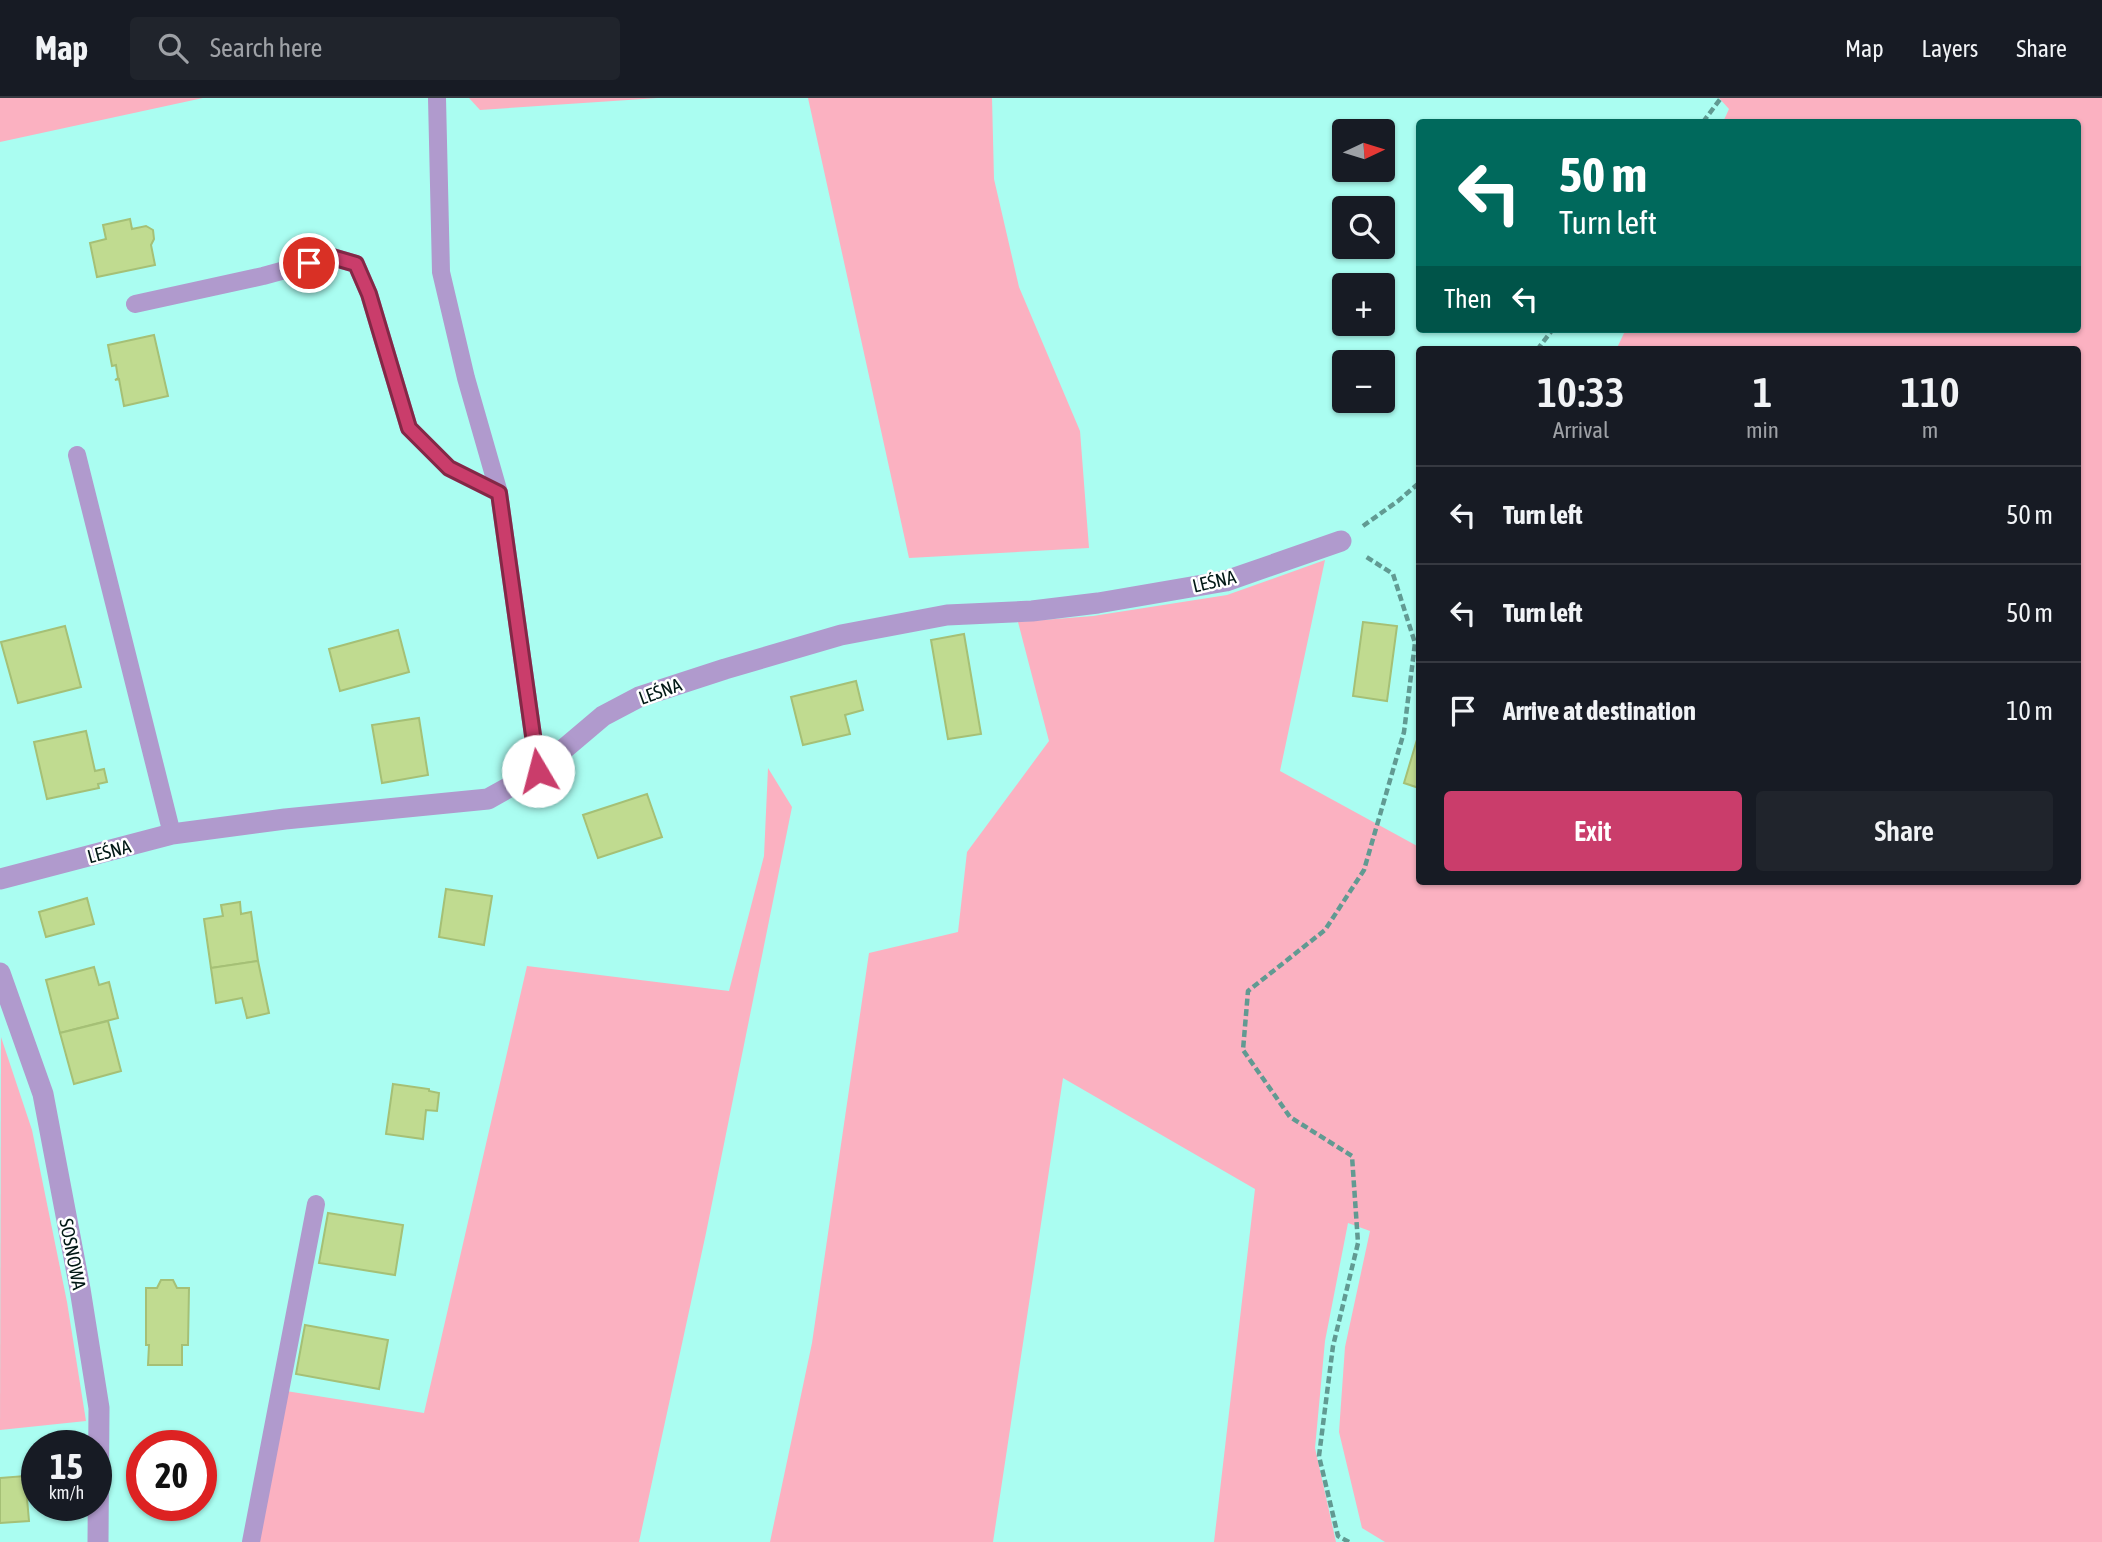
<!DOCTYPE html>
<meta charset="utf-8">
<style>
:root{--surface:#171b24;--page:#20242c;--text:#f1f3f6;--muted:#9ea1a6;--line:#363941;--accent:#ca3d6b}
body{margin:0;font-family:"Asap Condensed",sans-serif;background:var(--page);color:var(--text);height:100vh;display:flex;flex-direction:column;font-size:26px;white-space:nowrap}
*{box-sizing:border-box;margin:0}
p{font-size:23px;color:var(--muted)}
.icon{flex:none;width:38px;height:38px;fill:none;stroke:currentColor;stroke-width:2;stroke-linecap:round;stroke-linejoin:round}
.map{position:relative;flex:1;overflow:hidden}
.panel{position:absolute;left:1416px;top:248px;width:665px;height:539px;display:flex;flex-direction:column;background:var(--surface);border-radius:7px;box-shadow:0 2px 5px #0004}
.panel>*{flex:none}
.guide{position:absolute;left:1416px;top:21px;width:665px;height:214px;border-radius:7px;box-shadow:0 2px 5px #0004;background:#00695c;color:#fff;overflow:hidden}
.needle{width:46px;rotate:86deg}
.controls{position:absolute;left:1332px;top:21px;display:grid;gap:14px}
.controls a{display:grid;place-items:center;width:63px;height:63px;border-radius:7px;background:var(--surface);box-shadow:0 2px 5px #0004;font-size:35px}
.speed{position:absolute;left:21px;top:1332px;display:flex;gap:14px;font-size:35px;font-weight:700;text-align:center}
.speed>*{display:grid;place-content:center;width:91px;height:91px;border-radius:50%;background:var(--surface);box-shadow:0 2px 5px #0004;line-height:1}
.speed small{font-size:18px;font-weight:400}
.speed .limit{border:10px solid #d22;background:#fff;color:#111}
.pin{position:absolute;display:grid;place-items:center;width:60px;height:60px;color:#fff;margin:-30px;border:4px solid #fff;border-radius:50%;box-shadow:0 2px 7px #0007}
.me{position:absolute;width:77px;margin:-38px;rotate:352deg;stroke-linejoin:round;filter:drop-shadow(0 0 5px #0008)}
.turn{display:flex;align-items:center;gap:24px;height:147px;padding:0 28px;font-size:32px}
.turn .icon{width:91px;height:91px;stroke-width:2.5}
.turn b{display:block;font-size:49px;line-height:60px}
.then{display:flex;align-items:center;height:66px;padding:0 28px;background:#0003;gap:14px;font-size:26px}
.eta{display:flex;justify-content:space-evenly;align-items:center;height:119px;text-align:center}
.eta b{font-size:42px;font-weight:600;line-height:49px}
.button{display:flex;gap:14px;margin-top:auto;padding:14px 28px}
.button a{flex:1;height:80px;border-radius:7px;background:var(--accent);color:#fff;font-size:28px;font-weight:600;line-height:80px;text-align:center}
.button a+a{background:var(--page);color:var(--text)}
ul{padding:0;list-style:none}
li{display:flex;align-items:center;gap:21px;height:98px;padding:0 28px;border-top:2px solid var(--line)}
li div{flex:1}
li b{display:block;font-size:26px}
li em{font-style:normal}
header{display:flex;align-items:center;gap:42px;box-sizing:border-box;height:98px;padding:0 35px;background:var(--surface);border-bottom:2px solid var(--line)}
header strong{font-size:33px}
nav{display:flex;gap:38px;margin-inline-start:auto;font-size:24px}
.search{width:490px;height:63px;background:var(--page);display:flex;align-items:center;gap:18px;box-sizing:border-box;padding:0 24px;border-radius:7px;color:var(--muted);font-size:26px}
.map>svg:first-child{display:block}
</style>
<header>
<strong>Map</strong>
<div class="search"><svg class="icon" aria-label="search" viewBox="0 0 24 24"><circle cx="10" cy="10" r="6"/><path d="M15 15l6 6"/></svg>Search here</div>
<nav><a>Map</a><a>Layers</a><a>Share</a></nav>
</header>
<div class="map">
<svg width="2102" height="1444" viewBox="0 0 2102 1444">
<rect width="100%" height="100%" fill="#aafdf1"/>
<g fill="#fbb1c1">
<polygon points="0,0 203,0 0,44"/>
<polygon points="469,0 658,0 480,12"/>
<polygon points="808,0 992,0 994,81 1019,189 1080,333 1089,450 909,460"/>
<polygon points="1719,0 2102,0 2102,1444 1385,1444 1362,1430 1339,1334 1345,1249 1370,1133 1348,1125 1325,1243 1315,1350 1336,1444 1214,1444 1255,1091 1063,980 993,1444 770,1444 812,1245 869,855 958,834 967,754 1049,643 1018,524 1093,518 1227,497 1325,462 1280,673 1419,749 1419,784 2077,784 2077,252 1616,252 1626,231 2077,231 2077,24 1723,24 1729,11"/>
<polygon points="768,670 792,709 706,1135 639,1444 254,1444 286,1293 424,1315 527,868 729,893 764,758"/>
<polygon points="1,939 32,1032 67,1204 86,1323 0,1332"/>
</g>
<g fill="#c0db90" stroke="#a5c076" stroke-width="2">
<polygon points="130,121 132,131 146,128 153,132 154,141 151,147 155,167 97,179 90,145 106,141 103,127"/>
<polygon points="154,237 168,298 124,308 119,281 115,282 118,280 116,267 112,268 108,247"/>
<polygon points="1363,524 1397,528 1387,603 1353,598"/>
<polygon points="65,528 81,589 18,605 1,544"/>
<polygon points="398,532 409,574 340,593 329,551"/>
<polygon points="964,536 981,636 948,641 931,542"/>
<polygon points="856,583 863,612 845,617 850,636 803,647 791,599"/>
<polygon points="419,620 428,677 382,685 372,627"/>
<polygon points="86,633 95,673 104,671 107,684 98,686 99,690 47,701 34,644"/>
<polygon points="1419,635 1419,690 1404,685"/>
<polygon points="647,696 662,739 598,760 583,717"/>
<polygon points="446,791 492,798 484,847 439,839"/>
<polygon points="87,800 94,826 46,839 39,814"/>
<polygon points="240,804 241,816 251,814 258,863 211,870 204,821 223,818 221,807"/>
<polygon points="258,863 269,915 247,920 242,900 216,905 211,870"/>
<polygon points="94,869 99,887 109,884 118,920 60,935 46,882"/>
<polygon points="108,923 121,973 74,986 60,935"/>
<polygon points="393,986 429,991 429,993 439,995 437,1013 426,1012 423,1041 386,1036"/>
<polygon points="328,1115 403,1127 395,1177 319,1165"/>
<polygon points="161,1182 173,1182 177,1190 189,1190 188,1247 182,1247 182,1267 148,1267 149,1247 146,1247 146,1190 157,1190"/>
<polygon points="305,1227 388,1242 379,1291 296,1276"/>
<polygon points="25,1378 29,1423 0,1425 0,1380"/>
</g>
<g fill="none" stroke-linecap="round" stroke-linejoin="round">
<g stroke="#619a92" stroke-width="4.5" stroke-dasharray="7 3.5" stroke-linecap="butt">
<polyline points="1703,24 1721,0"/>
<polyline points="1537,252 1553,231"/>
<polyline points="1363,428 1398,403 1419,385"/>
<polyline points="1349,1444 1338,1438 1319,1358 1333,1248 1358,1145 1352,1058 1290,1019 1243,952 1248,893 1325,832 1364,772 1404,634 1415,545 1393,476 1365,458"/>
</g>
<g stroke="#b09acd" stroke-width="18">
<polyline points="437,0 441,174 466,280 499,395 538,673"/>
<polyline points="135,206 263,178 332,159 356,166 369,196 409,330 449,370 499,395"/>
<polyline points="77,357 172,736"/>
<polyline points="251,1444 316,1106"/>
</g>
<g stroke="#b09acd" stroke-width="21">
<polyline points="0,781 172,736 285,721 488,701 538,673 603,618 639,599 725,571 841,537 947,517 1032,513 1098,505 1226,483 1341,443"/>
<polyline points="0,875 43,996 80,1191 99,1310 98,1444"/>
</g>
</g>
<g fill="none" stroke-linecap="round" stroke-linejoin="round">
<defs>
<polyline id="route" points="309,165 332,159 356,166 369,196 409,330 449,370 499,395 538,673"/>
</defs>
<use href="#route" stroke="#832846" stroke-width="18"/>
<use href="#route" stroke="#ca3d6b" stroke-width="12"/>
</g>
<g text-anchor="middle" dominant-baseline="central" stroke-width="5" stroke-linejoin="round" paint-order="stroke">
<g font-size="19" fill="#021916" stroke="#fff">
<text transform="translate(1214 483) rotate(-13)">LEŚNA</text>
<text transform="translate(660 593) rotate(-20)">LEŚNA</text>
<text transform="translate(109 753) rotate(-15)">LEŚNA</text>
<text transform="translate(73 1156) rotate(79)">SOSNOWA</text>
</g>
</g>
</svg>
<div class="controls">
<a><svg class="needle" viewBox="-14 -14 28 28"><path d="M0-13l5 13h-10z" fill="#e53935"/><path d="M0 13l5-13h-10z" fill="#9ea1a6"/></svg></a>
<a><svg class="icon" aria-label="search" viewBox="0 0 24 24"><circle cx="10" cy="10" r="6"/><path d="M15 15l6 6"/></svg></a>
<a>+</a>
<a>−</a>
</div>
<div class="speed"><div>15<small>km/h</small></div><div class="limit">20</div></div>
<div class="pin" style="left:309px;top:165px;background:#d93025"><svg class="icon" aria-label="arrive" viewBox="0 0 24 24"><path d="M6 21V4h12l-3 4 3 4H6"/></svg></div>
<svg class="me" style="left:538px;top:673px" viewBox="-20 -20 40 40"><circle r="19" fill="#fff"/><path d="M0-13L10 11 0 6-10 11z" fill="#ca3d6b"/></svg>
<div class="guide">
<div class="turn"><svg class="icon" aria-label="left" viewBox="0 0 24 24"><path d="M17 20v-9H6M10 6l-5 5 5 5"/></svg><div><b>50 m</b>Turn left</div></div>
<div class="then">Then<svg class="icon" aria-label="left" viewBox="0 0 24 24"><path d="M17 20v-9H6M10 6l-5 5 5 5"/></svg></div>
</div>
<section class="panel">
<div class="eta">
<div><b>10:33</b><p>Arrival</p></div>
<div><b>1</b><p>min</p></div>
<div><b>110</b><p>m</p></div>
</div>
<ul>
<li><svg class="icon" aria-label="left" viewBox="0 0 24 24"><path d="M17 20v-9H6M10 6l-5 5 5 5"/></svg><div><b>Turn left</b></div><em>50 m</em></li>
<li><svg class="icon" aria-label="left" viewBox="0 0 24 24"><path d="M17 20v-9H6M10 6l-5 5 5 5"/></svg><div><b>Turn left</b></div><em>50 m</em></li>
<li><svg class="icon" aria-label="arrive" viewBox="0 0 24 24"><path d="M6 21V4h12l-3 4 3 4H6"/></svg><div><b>Arrive at destination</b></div><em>10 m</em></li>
</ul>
<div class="button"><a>Exit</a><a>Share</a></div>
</section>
</div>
